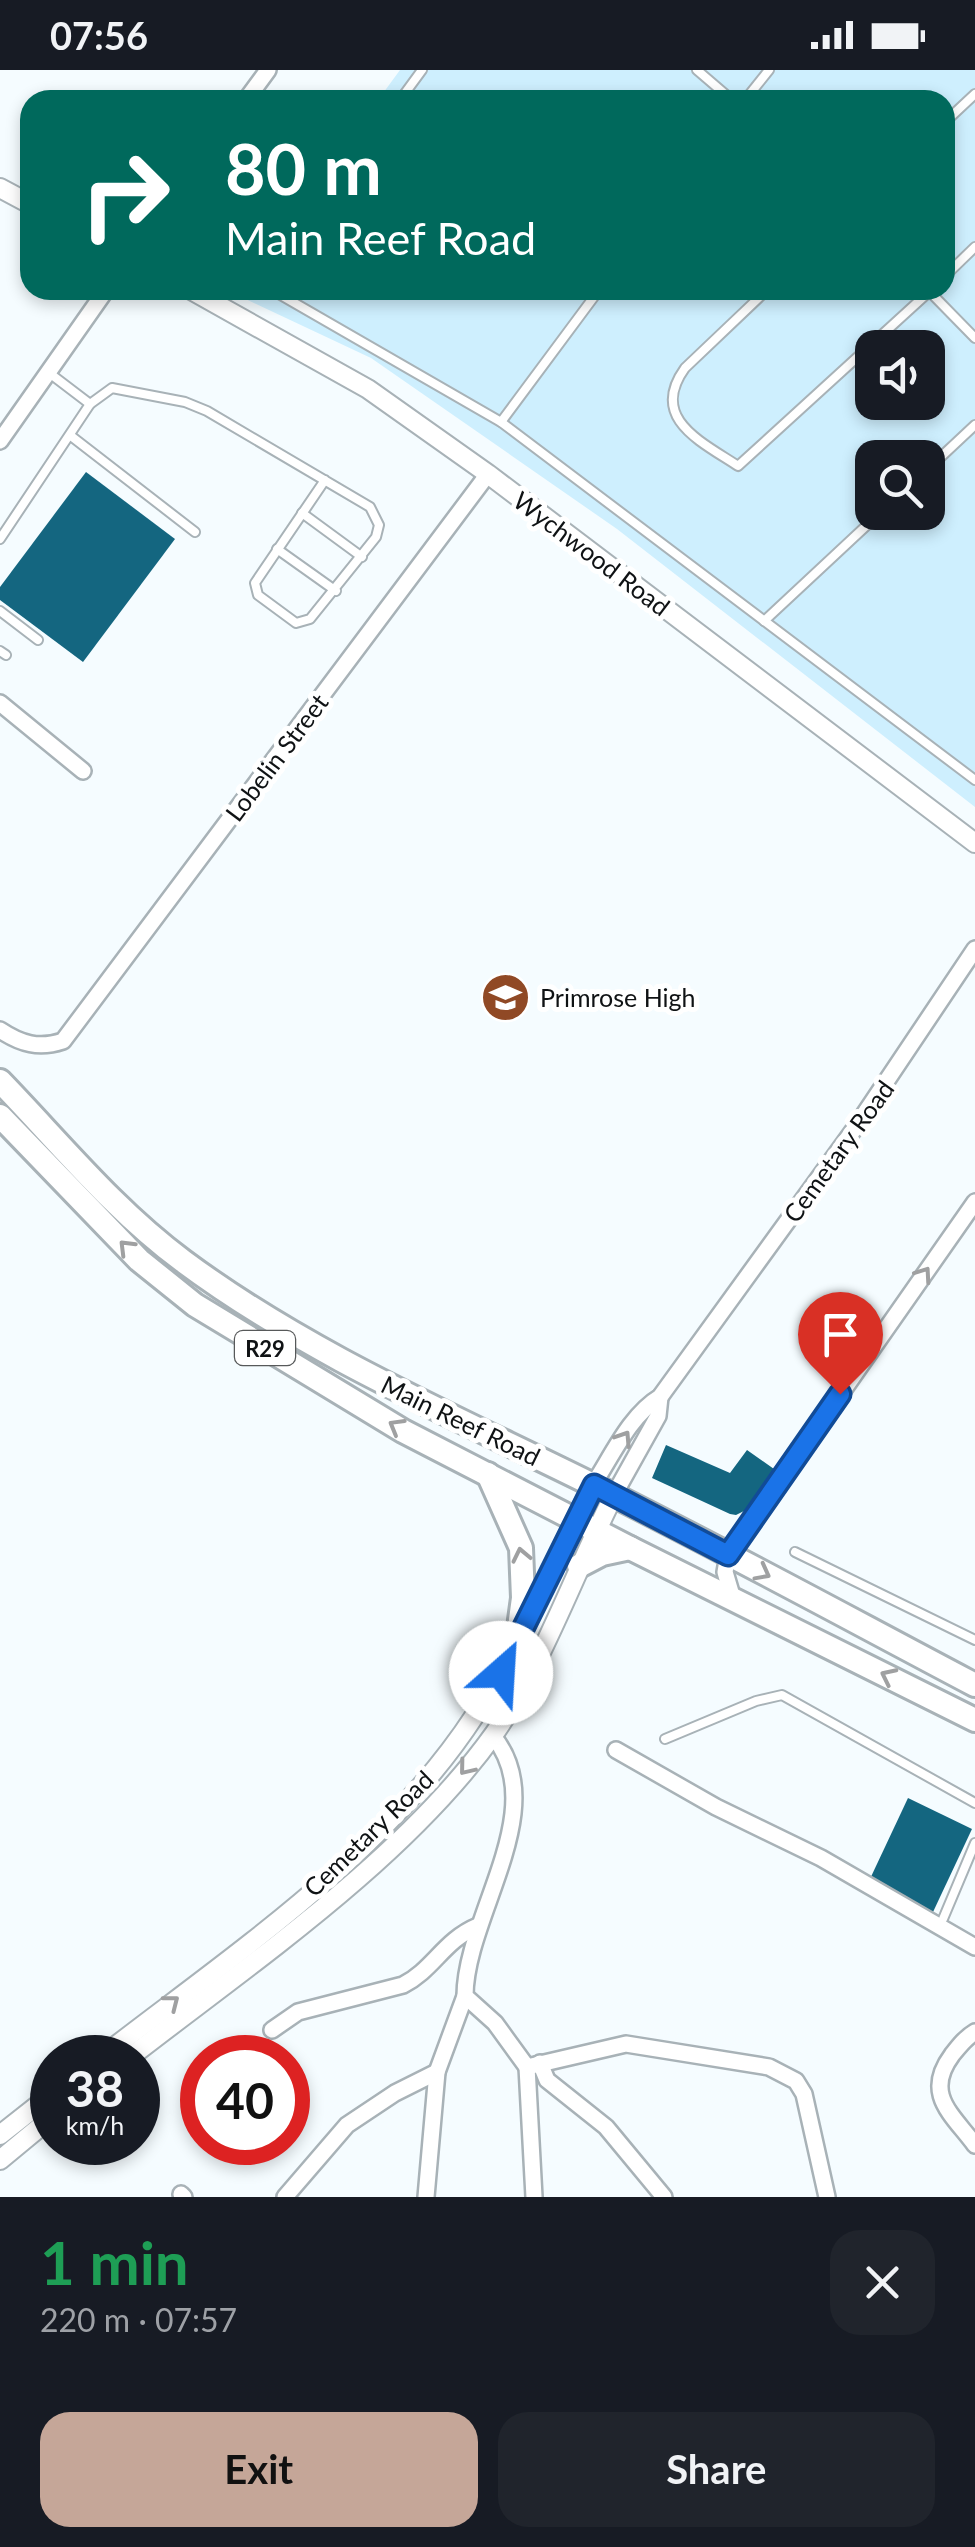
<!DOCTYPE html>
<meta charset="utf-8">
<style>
:root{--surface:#171b24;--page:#20242c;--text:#f1f3f6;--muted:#9ea1a6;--accent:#c5a698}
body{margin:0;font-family:Lato,sans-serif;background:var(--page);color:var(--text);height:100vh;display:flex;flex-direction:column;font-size:38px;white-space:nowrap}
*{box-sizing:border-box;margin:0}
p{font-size:32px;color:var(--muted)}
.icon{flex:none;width:55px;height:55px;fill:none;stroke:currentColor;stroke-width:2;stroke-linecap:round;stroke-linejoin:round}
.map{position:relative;height:2127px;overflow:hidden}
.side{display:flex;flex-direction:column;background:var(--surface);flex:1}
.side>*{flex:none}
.banner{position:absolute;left:20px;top:20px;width:935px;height:210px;border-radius:30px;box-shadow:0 5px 15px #0003;background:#00695c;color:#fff;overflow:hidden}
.tools{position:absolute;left:855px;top:260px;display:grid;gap:20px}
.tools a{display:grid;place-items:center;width:90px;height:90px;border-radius:20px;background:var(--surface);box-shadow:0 5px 15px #0003;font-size:50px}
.speed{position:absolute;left:30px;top:1965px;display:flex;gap:20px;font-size:50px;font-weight:700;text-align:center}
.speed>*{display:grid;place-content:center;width:130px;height:130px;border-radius:50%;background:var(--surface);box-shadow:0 5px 15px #0003;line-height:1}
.speed small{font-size:25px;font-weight:400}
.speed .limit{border:15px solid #d22;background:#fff;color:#111}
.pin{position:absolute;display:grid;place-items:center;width:85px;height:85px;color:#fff;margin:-102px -42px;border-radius:50% 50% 50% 0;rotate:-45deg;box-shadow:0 0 10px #0007}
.pin .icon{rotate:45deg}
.me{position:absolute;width:110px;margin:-55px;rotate:26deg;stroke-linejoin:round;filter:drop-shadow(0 0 8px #0008)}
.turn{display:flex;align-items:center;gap:35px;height:210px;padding:0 40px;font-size:45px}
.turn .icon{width:130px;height:130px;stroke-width:2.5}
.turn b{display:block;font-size:70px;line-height:85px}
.round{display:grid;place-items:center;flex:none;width:105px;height:105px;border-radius:30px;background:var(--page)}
.summary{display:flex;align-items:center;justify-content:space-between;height:170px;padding:0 40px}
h1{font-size:60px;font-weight:700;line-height:75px;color:#1e9e55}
.button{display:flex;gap:20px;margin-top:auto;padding:20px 40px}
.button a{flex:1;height:115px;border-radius:30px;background:var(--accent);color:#111;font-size:40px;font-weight:700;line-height:115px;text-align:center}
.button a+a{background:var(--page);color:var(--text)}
.status{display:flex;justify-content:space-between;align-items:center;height:70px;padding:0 50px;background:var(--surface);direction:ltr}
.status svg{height:28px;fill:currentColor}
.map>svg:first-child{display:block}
</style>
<div class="status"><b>07:56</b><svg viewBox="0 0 49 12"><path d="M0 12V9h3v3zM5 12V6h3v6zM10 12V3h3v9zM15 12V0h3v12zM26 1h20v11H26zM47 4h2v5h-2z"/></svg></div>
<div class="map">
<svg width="975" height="2127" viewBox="0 0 975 2127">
<rect width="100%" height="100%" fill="#f5fcff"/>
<path fill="#ceeffe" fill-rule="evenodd" d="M400 0H975V737L617 459 371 288 235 224 238 220H945V30H378ZM872 278H928V332H872ZM872 388H928V442H872Z"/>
<g fill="#146680">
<polygon points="86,402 175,469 83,592 0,530 0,517"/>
<polygon points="666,1375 730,1403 747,1380 774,1399 746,1440 736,1445 730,1444 652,1408"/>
<polygon points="908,1728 972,1759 933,1842 869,1811"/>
</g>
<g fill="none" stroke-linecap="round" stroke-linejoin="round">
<defs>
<g id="service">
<polyline points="697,0 732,30"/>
<polyline points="400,30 422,0"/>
<polyline points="745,30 769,0"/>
<polyline points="945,52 975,24"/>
<polyline points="945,206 975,177"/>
<polyline points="272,220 501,352 975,710"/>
<path d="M767 220 685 298C649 348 700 371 738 396L931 220"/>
<polyline points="928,220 975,268"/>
<polyline points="48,302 90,334"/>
<polyline points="501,352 599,220"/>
<polyline points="71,366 195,462"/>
<polyline points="928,399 975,355"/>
<polyline points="302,443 362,487"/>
<polyline points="0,469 90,334 112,318 185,332 207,341 370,437 379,455 376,467 310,549 296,553 258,525 255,513 325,410"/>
<polyline points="277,479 336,521"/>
<polyline points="0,541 38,570"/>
<polyline points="764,551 881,442"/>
<polyline points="0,581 6,585"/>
<polyline points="795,1482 975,1570"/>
<polyline points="665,1669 756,1631 782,1625 975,1733"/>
<polyline points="943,1849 975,1773"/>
</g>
<g id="minor">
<polyline points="246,30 268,0"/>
<polyline points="0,371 106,220"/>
<polyline points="0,633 83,701"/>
<path d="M0 960C21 974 39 979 63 971L488 404"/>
<path d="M593 1415C612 1386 630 1345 660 1327L855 1058 975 879"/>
<polyline points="614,1425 658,1346 660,1327"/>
<polyline points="733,1529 725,1502 728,1485 975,1132"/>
<path d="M493 1666C553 1739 465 1846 465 1926L495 1953 527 1997 626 1974 769 1997 796 2011 804 2024 827 2127"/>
<polyline points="616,1680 716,1737 821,1788 975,1877"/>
<path d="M272 1960 298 1942 403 1915C433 1900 444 1870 478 1856"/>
<path d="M975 1962C965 1968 959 1976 952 1985 923 2024 952 2044 975 2075"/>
<polyline points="540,1993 547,2010 606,2057 664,2127"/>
<polyline points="527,1997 534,2127"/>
<polyline points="181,2124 184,2127"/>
<polyline points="285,2127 347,2055 395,2023 437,2002"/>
<polyline points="426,2127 437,2002 465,1926"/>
</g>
<g id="tertiary">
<polyline points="0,118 30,134"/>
<polyline points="191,220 368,319 488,404 975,773"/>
<path d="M100 1988C230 1887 384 1785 475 1645 523 1573 553 1491 593 1415"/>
<path d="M129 1988C251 1893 404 1790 494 1664 542 1596 575 1501 614 1425"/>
<polyline points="0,2065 52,2024"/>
<polyline points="0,2090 52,2047"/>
</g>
<g id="primary">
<path d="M0 1011C59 1072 114 1140 183 1191 308 1284 454 1346 593 1415 722 1479 848 1548 975 1615"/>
<polyline points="0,1046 139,1190 195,1235 403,1361 630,1478 975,1650"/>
<polyline points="488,1404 521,1478 523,1528 517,1572"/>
<polyline points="579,1496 602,1484 630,1478"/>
</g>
</defs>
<use href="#service" stroke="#a8b2b7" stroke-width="12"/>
<use href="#minor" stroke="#a8b2b7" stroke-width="20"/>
<use href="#tertiary" stroke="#a8b2b7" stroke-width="22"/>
<use href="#primary" stroke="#a8b2b7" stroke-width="28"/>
<use href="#service" stroke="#fff" stroke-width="8"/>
<use href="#minor" stroke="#fff" stroke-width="15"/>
<use href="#tertiary" stroke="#fff" stroke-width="18"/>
<use href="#primary" stroke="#fff" stroke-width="22"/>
</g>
<defs><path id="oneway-chevron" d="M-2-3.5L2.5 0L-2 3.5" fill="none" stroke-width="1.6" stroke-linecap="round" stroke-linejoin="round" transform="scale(2.5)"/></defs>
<g stroke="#9fa0a1">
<use href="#oneway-chevron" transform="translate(126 1177) rotate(-135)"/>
<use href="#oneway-chevron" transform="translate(924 1204) rotate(-55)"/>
<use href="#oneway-chevron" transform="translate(396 1356) rotate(-150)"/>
<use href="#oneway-chevron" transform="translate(624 1368) rotate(-57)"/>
<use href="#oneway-chevron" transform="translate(521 1485) rotate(-102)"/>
<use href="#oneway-chevron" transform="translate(763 1503) rotate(28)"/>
<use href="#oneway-chevron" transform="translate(888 1606) rotate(-154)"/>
<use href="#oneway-chevron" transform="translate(466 1698) rotate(129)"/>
<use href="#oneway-chevron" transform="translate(172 1932) rotate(-38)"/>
</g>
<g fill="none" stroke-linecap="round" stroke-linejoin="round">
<defs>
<polyline id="route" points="501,1603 594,1415 728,1485 840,1324"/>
</defs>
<use href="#route" stroke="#114b97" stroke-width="25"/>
<use href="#route" stroke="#1a73e8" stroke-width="18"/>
</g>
<defs>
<symbol id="school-disc" viewBox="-11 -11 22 22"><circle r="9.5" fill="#904925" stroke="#fff"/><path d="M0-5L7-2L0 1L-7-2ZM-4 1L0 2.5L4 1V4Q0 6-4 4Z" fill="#fff"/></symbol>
</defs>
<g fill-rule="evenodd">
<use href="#school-disc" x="478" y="900" width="55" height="55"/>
</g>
<g text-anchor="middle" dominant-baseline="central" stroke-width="10" stroke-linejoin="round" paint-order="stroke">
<rect fill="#fff" stroke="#57595a" stroke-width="2.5" x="235" y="1261" width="60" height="34" rx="8"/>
<g font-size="22" font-weight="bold" fill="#0f1214">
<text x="265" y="1278">R29</text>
</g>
<g font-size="25" fill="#0f1214" stroke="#fff">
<text transform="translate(592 483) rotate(37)">Wychwood Road</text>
<text transform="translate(276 687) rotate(-53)">Lobelin Street</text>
<text transform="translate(838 1081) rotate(-54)">Cemetary Road</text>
<text transform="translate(461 1350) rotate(26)">Main Reef Road</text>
<text transform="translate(368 1763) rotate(-44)">Cemetary Road</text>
</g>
<g font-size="25" fill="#0f1214" stroke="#fff" text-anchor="start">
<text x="540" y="927">Primrose High</text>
</g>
</g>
</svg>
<div class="tools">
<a><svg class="icon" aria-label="sound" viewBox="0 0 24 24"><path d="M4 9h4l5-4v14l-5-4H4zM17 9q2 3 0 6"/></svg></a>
<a><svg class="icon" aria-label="search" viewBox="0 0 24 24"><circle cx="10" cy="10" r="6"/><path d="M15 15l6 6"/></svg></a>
</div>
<div class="speed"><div>38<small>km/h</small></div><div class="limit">40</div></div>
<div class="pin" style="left:840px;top:1324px;background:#d93025"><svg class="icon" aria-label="arrive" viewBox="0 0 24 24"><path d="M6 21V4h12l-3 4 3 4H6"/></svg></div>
<svg class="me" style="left:501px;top:1603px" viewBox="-20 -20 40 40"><circle r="19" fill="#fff"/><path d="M0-13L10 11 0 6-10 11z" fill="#1a73e8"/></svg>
<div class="banner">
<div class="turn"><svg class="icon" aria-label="right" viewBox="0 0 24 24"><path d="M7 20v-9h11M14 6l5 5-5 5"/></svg><div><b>80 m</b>Main Reef Road</div></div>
</div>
</div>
<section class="side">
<div class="summary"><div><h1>1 min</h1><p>220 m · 07:57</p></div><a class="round"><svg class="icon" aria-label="close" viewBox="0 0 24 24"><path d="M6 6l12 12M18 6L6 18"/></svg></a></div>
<div class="button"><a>Exit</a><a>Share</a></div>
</section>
